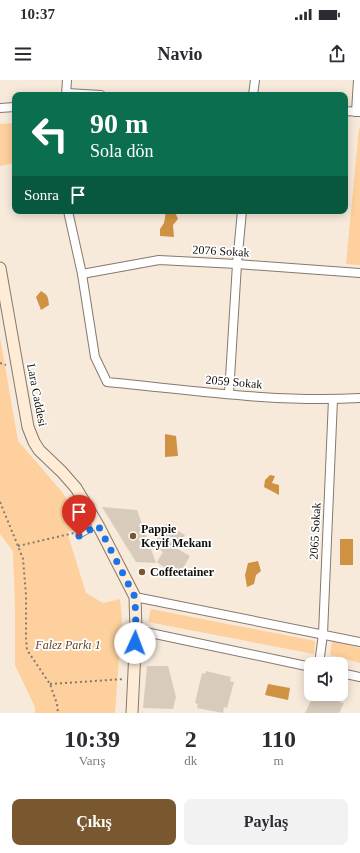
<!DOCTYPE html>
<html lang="tr">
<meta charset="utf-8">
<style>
:root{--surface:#fff;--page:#f2f2f3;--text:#2b2b33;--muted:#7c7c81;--accent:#79572f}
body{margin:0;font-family:"Times New Roman",serif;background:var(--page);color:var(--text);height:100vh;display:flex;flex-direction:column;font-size:15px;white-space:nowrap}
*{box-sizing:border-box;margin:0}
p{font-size:13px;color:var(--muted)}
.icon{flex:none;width:22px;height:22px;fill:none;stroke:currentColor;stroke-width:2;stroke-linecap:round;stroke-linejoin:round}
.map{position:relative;height:633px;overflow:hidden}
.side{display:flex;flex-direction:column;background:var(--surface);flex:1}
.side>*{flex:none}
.hud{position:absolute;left:12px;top:12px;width:336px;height:122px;border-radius:8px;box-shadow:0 2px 10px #0003;background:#0b6e4f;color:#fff;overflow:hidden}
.buttons{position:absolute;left:304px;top:577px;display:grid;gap:8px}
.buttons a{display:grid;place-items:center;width:44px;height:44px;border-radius:8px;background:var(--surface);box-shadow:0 2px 10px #0003;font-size:20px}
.pin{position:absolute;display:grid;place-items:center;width:34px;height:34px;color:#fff;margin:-41px -17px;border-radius:50% 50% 50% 0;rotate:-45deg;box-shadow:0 0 4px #0007}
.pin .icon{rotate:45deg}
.me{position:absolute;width:44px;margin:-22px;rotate:2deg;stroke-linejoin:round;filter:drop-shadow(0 0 3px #0008)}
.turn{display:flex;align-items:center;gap:14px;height:84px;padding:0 12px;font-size:18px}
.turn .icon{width:52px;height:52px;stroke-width:2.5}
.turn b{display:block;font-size:28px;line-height:34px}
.then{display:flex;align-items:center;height:38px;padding:0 12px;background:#0003;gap:8px;font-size:15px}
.eta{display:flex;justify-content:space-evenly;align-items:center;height:68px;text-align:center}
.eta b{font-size:24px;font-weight:700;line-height:28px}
.primary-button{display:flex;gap:8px;margin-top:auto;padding:8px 12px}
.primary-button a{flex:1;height:46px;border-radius:8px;background:var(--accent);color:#fff;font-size:16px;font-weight:700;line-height:46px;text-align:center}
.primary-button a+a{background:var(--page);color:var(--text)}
.status{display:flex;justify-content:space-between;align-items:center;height:28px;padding:0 20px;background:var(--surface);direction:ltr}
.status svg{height:11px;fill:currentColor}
header{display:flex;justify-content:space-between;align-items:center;height:52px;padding:0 12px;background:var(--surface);font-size:18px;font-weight:700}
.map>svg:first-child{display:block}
</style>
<div class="status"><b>10:37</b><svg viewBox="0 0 49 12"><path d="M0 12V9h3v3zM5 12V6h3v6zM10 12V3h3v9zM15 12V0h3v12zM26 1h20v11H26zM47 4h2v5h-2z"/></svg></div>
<header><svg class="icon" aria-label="menu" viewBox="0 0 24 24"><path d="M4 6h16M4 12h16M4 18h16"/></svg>Navio<svg class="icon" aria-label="share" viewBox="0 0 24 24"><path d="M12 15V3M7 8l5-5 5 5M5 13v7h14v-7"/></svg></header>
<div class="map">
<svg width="360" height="633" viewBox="0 0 360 633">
<rect width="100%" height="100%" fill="#f7eadb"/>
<g fill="#fdd09d">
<polygon points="15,43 15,83 0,86 0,44"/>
<polygon points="359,48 360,49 360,185 346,184"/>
<polygon points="0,257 18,361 63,413 83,448 67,452 86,513 103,523 120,519 122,538 115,633 35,633 35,627 15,585 15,527 13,471 0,454"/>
<polygon points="151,529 315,561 314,574 148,542"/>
<polygon points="332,561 360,568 360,583 330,575"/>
</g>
<g fill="#cf9243">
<polygon points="166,131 175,132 178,139 173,145 174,157 160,156 160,149 164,143"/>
<path d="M41 211C48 215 48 217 49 225L41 230 36 217Z"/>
<polygon points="165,354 176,356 178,376 165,377"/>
<polygon points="270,395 275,396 272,403 279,405 279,415 264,407 265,400"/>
<rect x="340" y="459" width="13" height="26"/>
<polygon points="258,481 261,491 256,495 254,504 247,507 245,495 248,483"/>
<polygon points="268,604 290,608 288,620 265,615"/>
</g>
<g fill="#d8cbbc">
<polygon points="102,427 137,430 156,483 136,482"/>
<polygon points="166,444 185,455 176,468 190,476 183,488 173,494 157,482 163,472 153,465"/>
<polygon points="147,586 168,586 176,617 173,629 143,628"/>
<polygon points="206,591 231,597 230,601 234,602 227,628 224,627 223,633 197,628 198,624 195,623 202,593 205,594"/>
<polygon points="314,614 332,614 341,618 340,622 344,623 339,633 305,633"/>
</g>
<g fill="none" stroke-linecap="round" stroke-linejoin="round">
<defs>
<polyline id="lane" points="79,456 98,445"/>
<g id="street">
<polyline points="67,13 101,15"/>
<polyline points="66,15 67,0"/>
<polyline points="253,15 255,0"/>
<polyline points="0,28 15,27"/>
<polyline points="345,31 360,32"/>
<polyline points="356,32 358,0"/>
<path d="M68 131 82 194 95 277 107 302C191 310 276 323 360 318"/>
<polyline points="82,194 159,180 237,184 360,193"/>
<polyline points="229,314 237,184 242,131"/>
<polyline points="135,517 360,562"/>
<polyline points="136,550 311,587"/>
<polyline points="319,584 323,554 333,319"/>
<polyline points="341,593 360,597"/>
</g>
<polyline id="secondary" points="0,188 28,347 34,362 39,370 62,392 76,408 98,445 135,517 136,550 132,633"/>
</defs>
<use href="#lane" stroke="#86796c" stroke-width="6"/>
<use href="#street" stroke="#86796c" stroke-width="10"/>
<use href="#secondary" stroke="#86796c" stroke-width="13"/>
<g stroke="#827a70" stroke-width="2" stroke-dasharray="2 3" stroke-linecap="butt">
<polyline points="0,283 6,285"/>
<polyline points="0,422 18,466 23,479 26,515 26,558 27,570 50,604 57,624 58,633"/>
<polyline points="18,466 74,453"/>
<polyline points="50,604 124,599"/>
</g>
<use href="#lane" stroke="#fff" stroke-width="4"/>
<use href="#street" stroke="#fff" stroke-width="8"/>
<use href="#secondary" stroke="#ffecd6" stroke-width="11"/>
</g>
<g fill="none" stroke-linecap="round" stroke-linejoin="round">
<polyline stroke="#1a73e8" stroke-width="7" stroke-dasharray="0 12.6" points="79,456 98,445 135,517 136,550 135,563"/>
</g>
<g fill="#79572f" stroke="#fff" stroke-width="1.5">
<circle cx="133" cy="456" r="4"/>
<circle cx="142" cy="492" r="4"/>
</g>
<g text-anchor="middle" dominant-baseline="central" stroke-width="3.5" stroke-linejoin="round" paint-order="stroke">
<g font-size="12" fill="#110d08" stroke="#fff">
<text transform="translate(221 171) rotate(3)">2076 Sokak</text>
<text transform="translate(234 302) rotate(5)">2059 Sokak</text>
<text transform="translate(37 315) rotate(79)">Lara Caddesi</text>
<text transform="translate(315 451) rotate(-87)">2065 Sokak</text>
</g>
<g font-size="12" font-weight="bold" fill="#110d08" stroke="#fff" text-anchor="start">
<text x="141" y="449">Pappie<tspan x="141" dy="14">Keyif Mekanı</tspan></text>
<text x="150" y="492">Coffeetainer</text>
</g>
<g font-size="12" font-style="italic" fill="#5e4322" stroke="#fff">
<text x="68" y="565">Falez Parkı 1</text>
</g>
</g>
</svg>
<div class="buttons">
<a><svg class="icon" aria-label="sound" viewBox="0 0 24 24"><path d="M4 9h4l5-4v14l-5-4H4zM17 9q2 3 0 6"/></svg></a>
</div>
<div class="pin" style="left:79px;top:456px;background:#d93025"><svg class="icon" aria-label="arrive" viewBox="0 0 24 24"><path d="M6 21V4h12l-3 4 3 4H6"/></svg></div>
<svg class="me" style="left:135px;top:563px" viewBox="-20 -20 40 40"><circle r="19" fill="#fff"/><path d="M0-13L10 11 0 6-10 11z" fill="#1a73e8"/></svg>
<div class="hud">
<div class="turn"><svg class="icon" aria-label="left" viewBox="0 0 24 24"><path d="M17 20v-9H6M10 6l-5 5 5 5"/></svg><div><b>90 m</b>Sola dön</div></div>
<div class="then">Sonra<svg class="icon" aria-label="arrive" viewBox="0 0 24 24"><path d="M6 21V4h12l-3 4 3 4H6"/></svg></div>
</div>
</div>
<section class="side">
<div class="eta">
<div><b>10:39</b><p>Varış</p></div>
<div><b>2</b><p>dk</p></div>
<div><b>110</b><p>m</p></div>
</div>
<div class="primary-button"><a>Çıkış</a><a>Paylaş</a></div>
</section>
